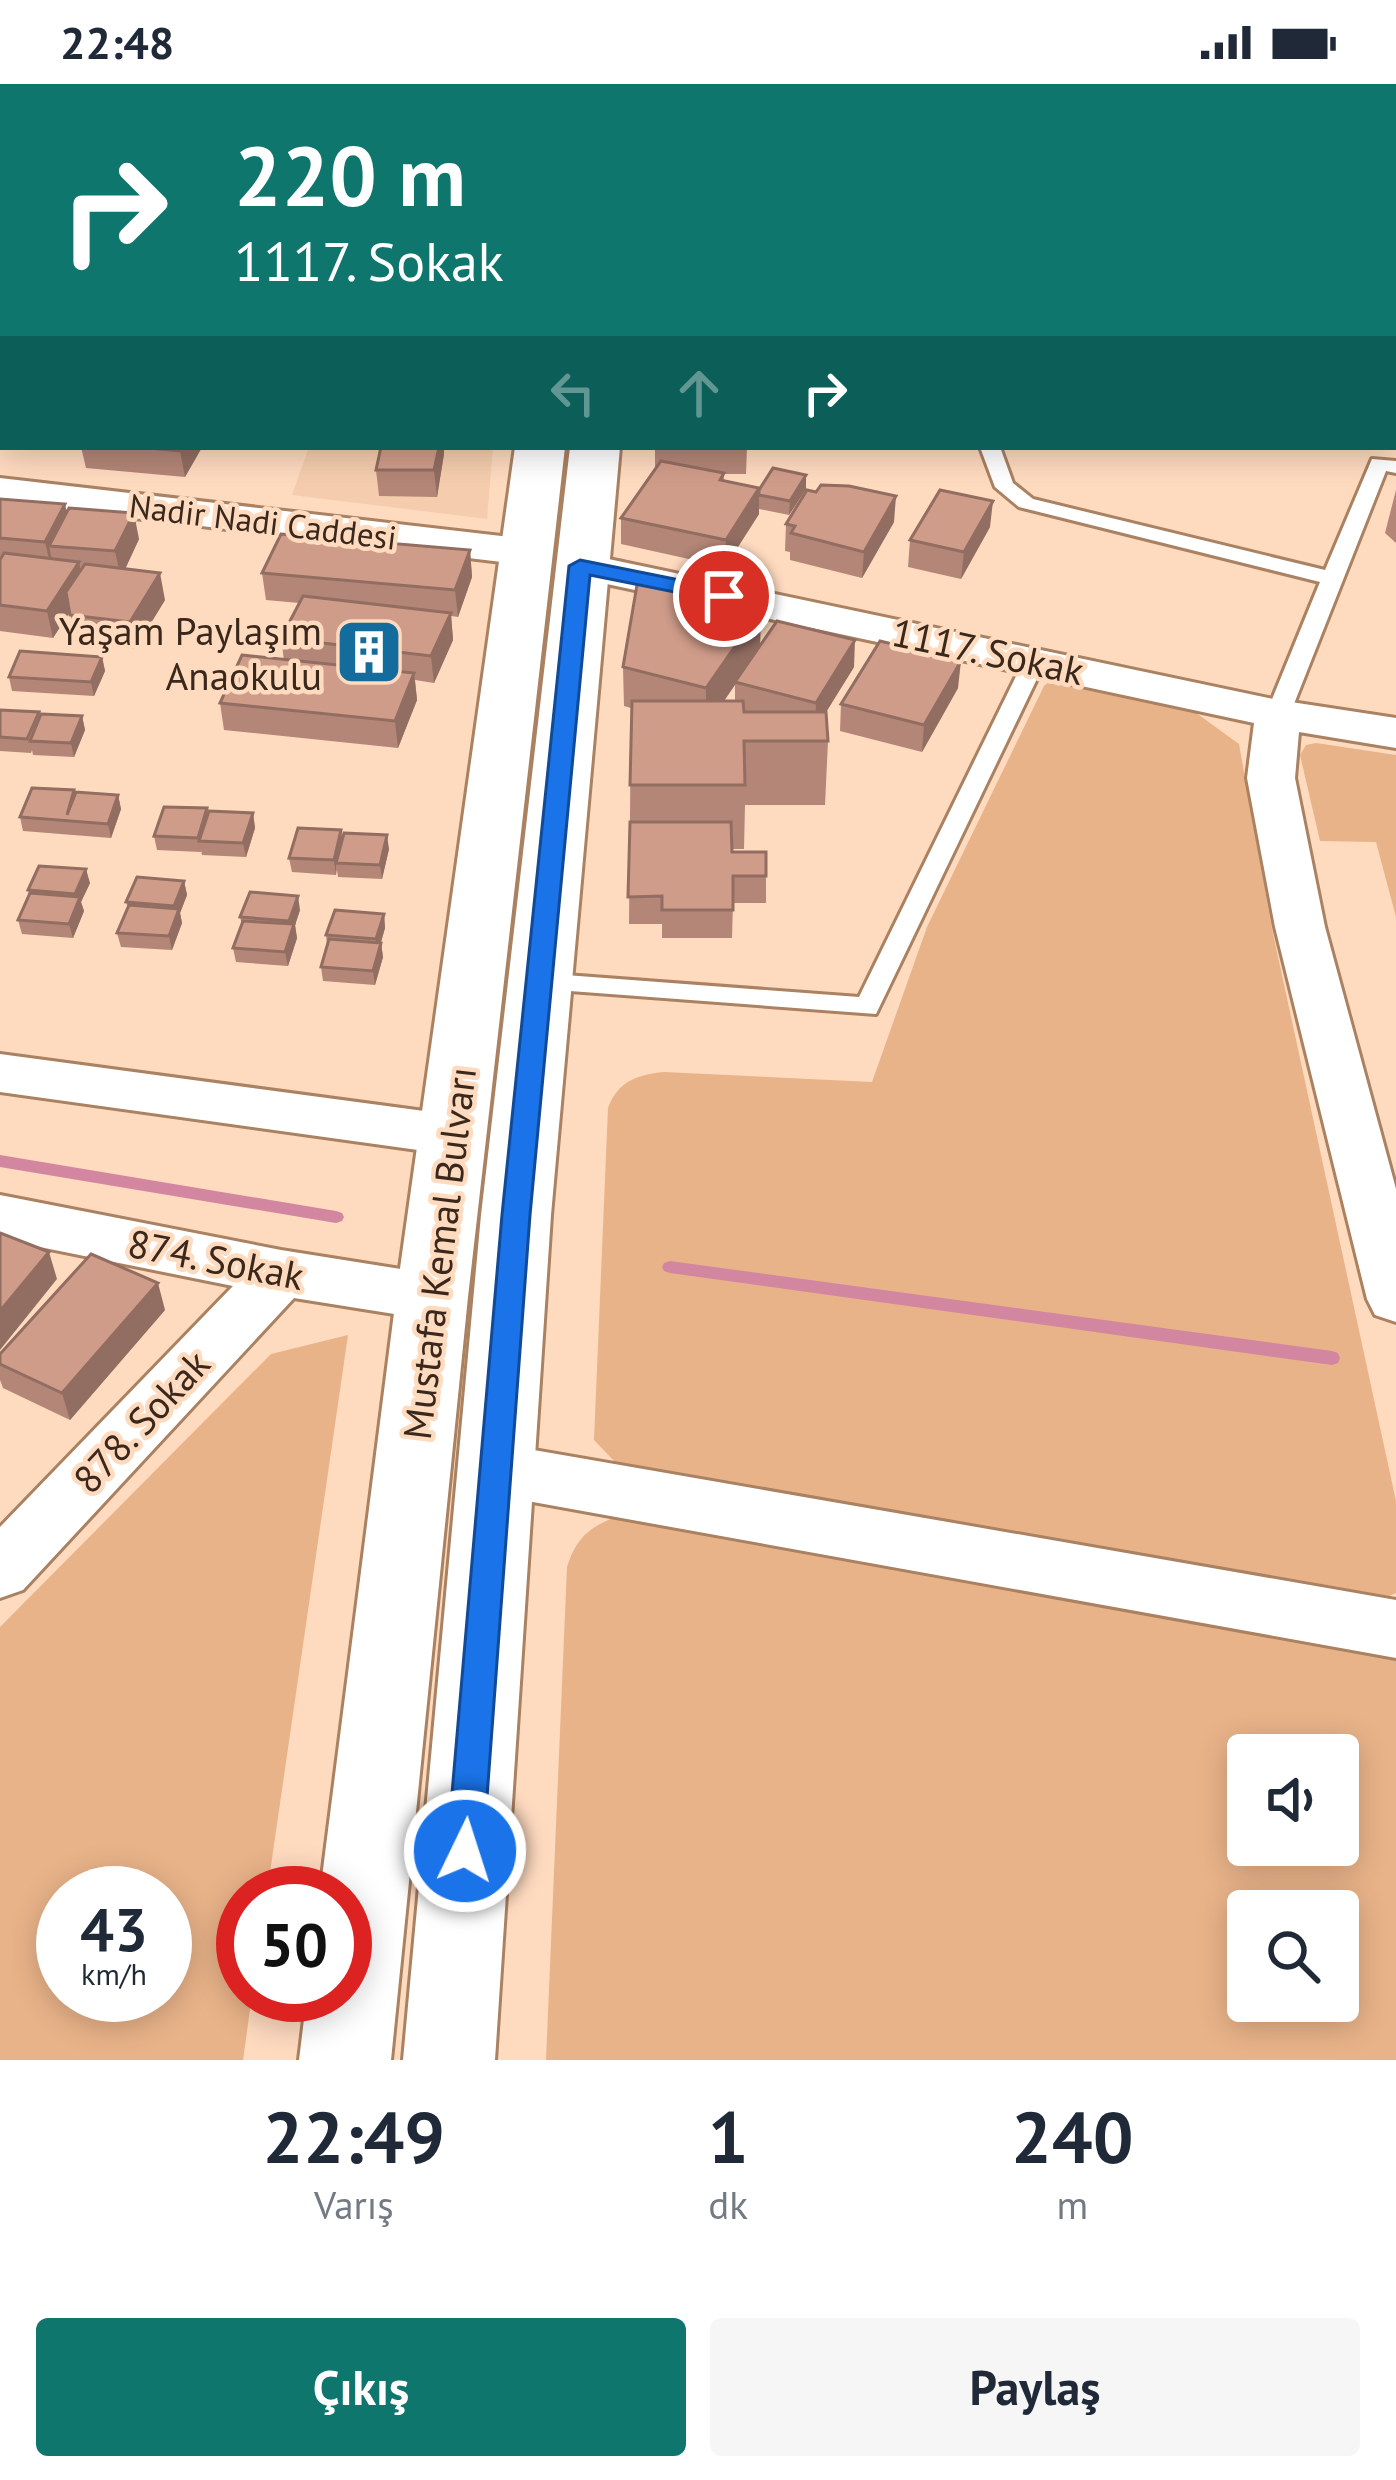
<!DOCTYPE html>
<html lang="tr">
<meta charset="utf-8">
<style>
:root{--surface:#fff;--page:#f6f6f7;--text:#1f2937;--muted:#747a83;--accent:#0f766e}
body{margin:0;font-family:"PT Sans",sans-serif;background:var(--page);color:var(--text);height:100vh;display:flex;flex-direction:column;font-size:45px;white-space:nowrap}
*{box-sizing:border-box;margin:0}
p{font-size:39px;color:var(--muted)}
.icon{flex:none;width:66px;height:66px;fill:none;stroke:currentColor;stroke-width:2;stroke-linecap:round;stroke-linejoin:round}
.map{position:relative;height:1976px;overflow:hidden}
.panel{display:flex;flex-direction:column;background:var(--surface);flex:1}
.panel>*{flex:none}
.top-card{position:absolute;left:0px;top:0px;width:1398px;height:366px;box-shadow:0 6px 30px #0003;background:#0f766e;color:#fff;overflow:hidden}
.tools{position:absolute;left:1227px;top:1650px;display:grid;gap:24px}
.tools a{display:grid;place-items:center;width:132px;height:132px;border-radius:12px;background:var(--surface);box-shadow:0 6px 30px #0003;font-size:60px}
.speed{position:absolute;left:36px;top:1782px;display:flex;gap:24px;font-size:60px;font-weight:700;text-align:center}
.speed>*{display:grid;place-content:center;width:156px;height:156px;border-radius:50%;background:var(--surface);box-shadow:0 6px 30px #0003;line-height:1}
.speed small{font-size:30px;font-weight:400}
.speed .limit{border:18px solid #d22;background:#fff;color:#111}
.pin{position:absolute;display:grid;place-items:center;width:102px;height:102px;color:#fff;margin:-51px;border:6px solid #fff;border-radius:50%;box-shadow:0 3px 12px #0007}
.me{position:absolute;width:132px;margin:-66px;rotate:4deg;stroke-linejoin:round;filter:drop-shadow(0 0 9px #0008)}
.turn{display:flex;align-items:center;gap:42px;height:252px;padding:0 36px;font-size:54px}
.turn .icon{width:156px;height:156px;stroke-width:2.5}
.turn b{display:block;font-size:84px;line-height:102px}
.lanes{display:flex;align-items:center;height:114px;padding:0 36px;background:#0003;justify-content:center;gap:60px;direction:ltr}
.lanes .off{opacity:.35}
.eta{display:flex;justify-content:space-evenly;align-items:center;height:204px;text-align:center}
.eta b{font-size:72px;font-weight:700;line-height:84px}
.cta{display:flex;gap:24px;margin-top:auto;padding:24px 36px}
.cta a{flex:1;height:138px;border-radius:12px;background:var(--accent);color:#fff;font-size:48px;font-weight:700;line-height:138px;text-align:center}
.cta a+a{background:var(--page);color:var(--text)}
.status{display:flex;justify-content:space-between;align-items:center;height:84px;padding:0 60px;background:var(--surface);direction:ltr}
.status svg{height:33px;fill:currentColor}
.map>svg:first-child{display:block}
</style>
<div class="status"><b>22:48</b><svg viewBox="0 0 49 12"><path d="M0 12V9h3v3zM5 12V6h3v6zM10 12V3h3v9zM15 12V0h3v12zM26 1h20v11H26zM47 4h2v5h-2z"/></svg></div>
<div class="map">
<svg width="1396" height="1976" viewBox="0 0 1396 1976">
<rect width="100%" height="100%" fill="#fedabf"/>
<polygon fill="#f5cdae" points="309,363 493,363 487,435 292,411"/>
<g fill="#e9b389" fill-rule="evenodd">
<path d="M1050 597 1192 626 1239 660 1272 845 1396 1417V1509L1389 1512 634 1385 617 1380 594 1356 608 1024C618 997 637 991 664 988L872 998 927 843 1044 602Z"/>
<polygon points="1316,659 1396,671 1396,833 1376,758 1320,757 1300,671 1306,661"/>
<path d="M348 1251 267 1809H243V1911H252L243 1976H0V1543L271 1270ZM63 1809H165V1911H63Z"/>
<path d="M615 1433 1396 1564V1976H546L567 1483C576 1455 588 1444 615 1433ZM1248 1671H1338V1761H1248ZM1248 1827H1338V1917H1248Z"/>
</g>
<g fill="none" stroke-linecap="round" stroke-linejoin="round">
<g fill="#d3869f" fill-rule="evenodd">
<polygon points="0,1071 336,1127 342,1129 344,1133 342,1137 336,1139 0,1083"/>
<polygon points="670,1177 1332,1267 1338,1269 1340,1274 1338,1279 1332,1281 670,1189 664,1187 662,1183 664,1179"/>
</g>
<g fill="#d3869f" fill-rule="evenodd">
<polygon points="163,0 206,0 208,3 165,3"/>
<rect x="1395" y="275" width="1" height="24"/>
</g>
<defs>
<g id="service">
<polygon points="980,363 1000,363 1013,399 1033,415 1325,486 1372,375 1396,377 1396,389 1386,387 1290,630 1278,637 1266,630 1320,498 1019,423 995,403"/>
<polygon points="1035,569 1046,576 876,930 530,904 526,898 539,889 859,913 1024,576"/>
</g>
<g id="minor">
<polygon points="33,0 76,0 78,3 35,3"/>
<polygon points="1190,0 1235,0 1237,3 1192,3"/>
<rect x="1395" y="28" width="1" height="20"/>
<polygon points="0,394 527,455 542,459 548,468 542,477 527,481 0,418"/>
<polygon points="580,469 1278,616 1396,634 1396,664 1299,648 1295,694 1325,843 1396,1105 1396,1238 1375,1231 1367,1215 1275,843 1247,694 1254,639 565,491 558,482 565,473"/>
<polygon points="0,970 454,1031 474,1037 482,1051 474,1065 454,1071 0,1008"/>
<polygon points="0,1111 281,1166 432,1190 453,1197 461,1213 453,1229 432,1236 294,1214 23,1506 0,1514 0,1443 233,1202 0,1155"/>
<polygon points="494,1359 1396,1516 1396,1574 494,1411 472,1403 463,1385 472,1367"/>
</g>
<g id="secondary">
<polygon points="332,0 386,0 388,3 334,3"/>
<polygon points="596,0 638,0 594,3"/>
<polygon points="651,0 692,0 649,3"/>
<rect x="1395" y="218" width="1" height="28"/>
<polygon points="515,363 565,363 468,1213 391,1976 299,1976 307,1911 345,1911 345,1809 320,1809 396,1213"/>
<polygon points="570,363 620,363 551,1131 495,1976 403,1976 481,1131"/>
</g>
</defs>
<use href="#service" stroke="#aa8161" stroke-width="6"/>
<use href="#minor" stroke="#aa8161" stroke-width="6"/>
<use href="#secondary" stroke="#aa8161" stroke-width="6"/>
<use href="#service" fill="#fff" fill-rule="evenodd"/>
<use href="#minor" fill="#fff" fill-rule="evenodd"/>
<use href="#secondary" fill="#fff" fill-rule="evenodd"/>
</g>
<g fill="#b38677" fill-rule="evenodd">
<polygon points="1284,0 1314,0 1312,3"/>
<polygon points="1326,0 1396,0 1396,20 1395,22 1395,3 1325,3"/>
<polygon points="3,8 3,63 0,63 0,10"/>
<polygon points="0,97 3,97 3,154 0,153"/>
<polygon points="81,363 200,363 201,365 185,393 86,384"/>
<polygon points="655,363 747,363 746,390 724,390 724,397 759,404 806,391 806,405 789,431 759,425 759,430 725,483 621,460 621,434 655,386"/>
<polygon points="444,370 437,413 379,412 376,386"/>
<polygon points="1396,406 1396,459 1385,449"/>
<polygon points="0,415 67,428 139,455 125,485 165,516 135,565 76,558 70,528 53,554 0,547"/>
<polygon points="894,438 862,494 790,476 790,468 785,467 786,440"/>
<polygon points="990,443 961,495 908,483 910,456"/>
<polygon points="470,466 472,493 458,533 451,532 453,556 434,599 415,596 417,616 398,664 224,646 220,619 284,576 281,554 299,519 266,516 262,489"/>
<path d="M761 525 760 561 854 583 826 628 828 657 825 721H745L744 765H732V768L766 792V819H733L732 854H662V840H629L631 624 624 622 623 583ZM735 601V617H724Z"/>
<polygon points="102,573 105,587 94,612 12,607 9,593"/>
<polygon points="958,604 922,668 840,647 841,620"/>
<polygon points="0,626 40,632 82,632 85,646 74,673 33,671 32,666 31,669 0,667"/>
<polygon points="74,706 75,710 118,711 121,725 111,754 23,747 20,733"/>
<polygon points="207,724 208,730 253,729 255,744 246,773 202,771 201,766 201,768 157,766 154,752"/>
<polygon points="342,755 389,765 382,795 338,793 337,786 336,791 292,788 289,774"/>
<polygon points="184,797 187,811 180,829 182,839 172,866 121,863 117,849 128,824 126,818"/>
<polygon points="90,799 81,818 84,827 73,854 22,850 18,836 29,810 28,806"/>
<polygon points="300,826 295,841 297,854 288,882 236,878 233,864 242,841 240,833"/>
<polygon points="384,830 385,844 381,859 383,873 375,901 323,897 321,883 327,860 326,851"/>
<polygon points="165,1226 70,1336 3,1304 0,1296 0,1270"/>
</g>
<g fill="#926d61">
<polygon points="792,0 815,0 812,3 789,3"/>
<polygon points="182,363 200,363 201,365 185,393 180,367"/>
<polygon points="439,363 444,363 444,370 437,413 434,386"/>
<polygon points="806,391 806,405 789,431 790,417"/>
<polygon points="759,404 759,430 725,483 726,456"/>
<polygon points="896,412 894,438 862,494 864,468"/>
<polygon points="993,417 990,443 961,495 964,468"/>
<polygon points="65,420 71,446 49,462 53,481 51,484 45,458"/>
<polygon points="134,429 139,455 121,494 115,467"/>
<polygon points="470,466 472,493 458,533 455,506"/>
<polygon points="79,478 84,505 53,554 47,527"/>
<polygon points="160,489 165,516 135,565 130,538"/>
<polygon points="761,525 760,564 706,643 706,604"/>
<polygon points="451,529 453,556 434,599 431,572"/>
<polygon points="855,556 854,583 815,646 816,619"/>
<polygon points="102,573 105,587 94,612 91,598"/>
<polygon points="961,577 958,604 922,668 924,641"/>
<polygon points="414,589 417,616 398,664 395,637"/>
<polygon points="82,632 85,646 74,673 71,659"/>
<polygon points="118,711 121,725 111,754 108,740"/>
<polygon points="253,729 255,744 246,773 243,759"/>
<polygon points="341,746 343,760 336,779 336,791 334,776"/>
<polygon points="387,751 389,765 382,795 380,781"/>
<polygon points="86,785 90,799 81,818 84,827 73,854 69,840 78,820 75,810"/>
<polygon points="184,797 187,811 180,829 182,839 172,866 169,852 176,832 174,822"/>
<polygon points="298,812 300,826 295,841 297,854 288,882 285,868 291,850 289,837"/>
<polygon points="384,830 385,844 377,870 376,855"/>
<polygon points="381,859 383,873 375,901 373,887"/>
<polygon points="49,1168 57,1195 0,1266 0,1227"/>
<polygon points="158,1199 165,1226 70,1336 62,1309"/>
</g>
<g fill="#d09c8a" stroke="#926d61" stroke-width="3">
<polygon points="708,0 792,0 789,3 705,3"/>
<polygon points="3,8 3,40 0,40 0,10"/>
<polygon points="1395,68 1396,69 1396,137 1395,137"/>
<rect x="0" y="97" width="3" height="33"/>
<polygon points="137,363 182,363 180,367"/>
<polygon points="381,363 439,363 434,386 376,386"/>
<polygon points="661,377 724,389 720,396 759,404 726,456 621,434"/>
<polygon points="773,384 806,391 790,417 759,411 759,406"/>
<polygon points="821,401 849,402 896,412 864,468 791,449 795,442 786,440 807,406 816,408"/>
<polygon points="940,406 993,417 964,468 910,456"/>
<polygon points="0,415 65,420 45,458 0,454"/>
<polygon points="69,424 134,429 115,467 49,462"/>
<polygon points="281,450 470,466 455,506 262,489"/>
<polygon points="4,469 79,478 47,527 0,521 0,476"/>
<polygon points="85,480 160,489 130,538 70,531 66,508"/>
<polygon points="638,495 761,525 706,604 623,583"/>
<polygon points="303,512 451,529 431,572 281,554"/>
<polygon points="777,537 855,556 816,619 735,598"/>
<polygon points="880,557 961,577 924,641 841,620"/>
<polygon points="20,567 102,573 91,598 9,593"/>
<polygon points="242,571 414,589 395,637 220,619"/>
<polygon points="632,617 743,617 744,628 826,628 828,657 744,657 745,701 630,701"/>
<polygon points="0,626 39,628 27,655 0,653"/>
<polygon points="41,630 82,632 71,659 30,657"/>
<polygon points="32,704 74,706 67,731 76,708 118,711 108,740 20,733"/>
<polygon points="164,723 207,724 198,754 154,752"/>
<polygon points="209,727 253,729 243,759 199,757"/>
<polygon points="630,738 731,738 732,768 766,768 766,792 733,792 733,826 662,826 662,812 628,813"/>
<polygon points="298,744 341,746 334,776 289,774"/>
<polygon points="344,749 387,751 380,781 336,779"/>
<polygon points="39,782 86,785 75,810 28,806"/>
<polygon points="137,793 184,797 174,822 126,818"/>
<polygon points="250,808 298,812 289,837 240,833"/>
<polygon points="30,809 80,813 69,840 18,836"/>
<polygon points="129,821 179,825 169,852 117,849"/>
<polygon points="335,826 384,830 376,855 326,851"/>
<polygon points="243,837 294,840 285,868 233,864"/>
<polygon points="329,855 381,859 373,887 321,883"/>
<polygon points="0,1149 49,1168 0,1227"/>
<polygon points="91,1170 158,1199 62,1309 0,1280 0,1270"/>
</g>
<polygon fill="#1a73e8" stroke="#114b97" stroke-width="3" points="580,476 724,505 735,512 724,518 590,491 530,1131 483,1767 478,1779 465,1784 452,1779 447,1767 502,1131 569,482"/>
<defs>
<symbol id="building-square" viewBox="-11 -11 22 22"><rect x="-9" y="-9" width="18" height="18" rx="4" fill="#136c9c" stroke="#fedabf"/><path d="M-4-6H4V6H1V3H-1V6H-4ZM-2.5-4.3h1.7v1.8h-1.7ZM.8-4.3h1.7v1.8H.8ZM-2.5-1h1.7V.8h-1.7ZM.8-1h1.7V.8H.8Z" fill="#fff"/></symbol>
</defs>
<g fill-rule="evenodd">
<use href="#building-square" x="331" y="530" width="76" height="76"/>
</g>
<g text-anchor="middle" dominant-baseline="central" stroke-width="9" stroke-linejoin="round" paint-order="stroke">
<g font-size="33" fill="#39281b" stroke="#fedabf">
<text transform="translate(263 437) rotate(7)">Nadir Nadi Caddesi</text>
</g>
<g font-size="39" fill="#39281b" stroke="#fedabf" text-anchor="end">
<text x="322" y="546">Yaşam Paylaşım<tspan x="322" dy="45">Anaokulu</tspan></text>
</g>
<g font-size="39" fill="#39281b" stroke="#fedabf">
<text transform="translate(988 567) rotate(12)">1117. Sokak</text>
<text transform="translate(439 1169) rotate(-83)">Mustafa Kemal Bulvarı</text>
<text transform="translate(216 1175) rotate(11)">874. Sokak</text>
<text transform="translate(141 1337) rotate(-47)">878. Sokak</text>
</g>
</g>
</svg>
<div class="tools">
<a><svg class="icon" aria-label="sound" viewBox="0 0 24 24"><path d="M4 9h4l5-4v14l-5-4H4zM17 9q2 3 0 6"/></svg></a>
<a><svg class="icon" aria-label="search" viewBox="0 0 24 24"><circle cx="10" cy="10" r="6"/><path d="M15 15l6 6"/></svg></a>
</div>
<div class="speed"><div>43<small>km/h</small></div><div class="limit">50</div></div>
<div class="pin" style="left:724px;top:512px;background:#d93025"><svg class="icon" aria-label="arrive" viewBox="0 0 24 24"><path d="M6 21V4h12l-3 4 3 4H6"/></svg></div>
<svg class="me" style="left:465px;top:1767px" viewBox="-20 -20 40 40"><circle r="17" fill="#1a73e8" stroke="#fff" stroke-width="3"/><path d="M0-11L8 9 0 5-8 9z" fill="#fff"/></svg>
<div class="top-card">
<div class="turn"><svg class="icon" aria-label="right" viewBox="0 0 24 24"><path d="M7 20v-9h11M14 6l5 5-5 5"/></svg><div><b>220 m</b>1117. Sokak</div></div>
<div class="lanes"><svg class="icon off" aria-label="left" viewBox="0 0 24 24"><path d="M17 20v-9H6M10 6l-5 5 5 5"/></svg><svg class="icon off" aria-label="ahead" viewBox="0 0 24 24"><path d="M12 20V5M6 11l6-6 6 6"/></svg><svg class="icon" aria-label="right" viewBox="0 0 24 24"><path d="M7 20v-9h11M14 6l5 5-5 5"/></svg></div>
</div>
</div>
<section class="panel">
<div class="eta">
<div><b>22:49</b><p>Varış</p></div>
<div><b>1</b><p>dk</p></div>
<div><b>240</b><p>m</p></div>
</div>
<div class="cta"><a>Çıkış</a><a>Paylaş</a></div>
</section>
